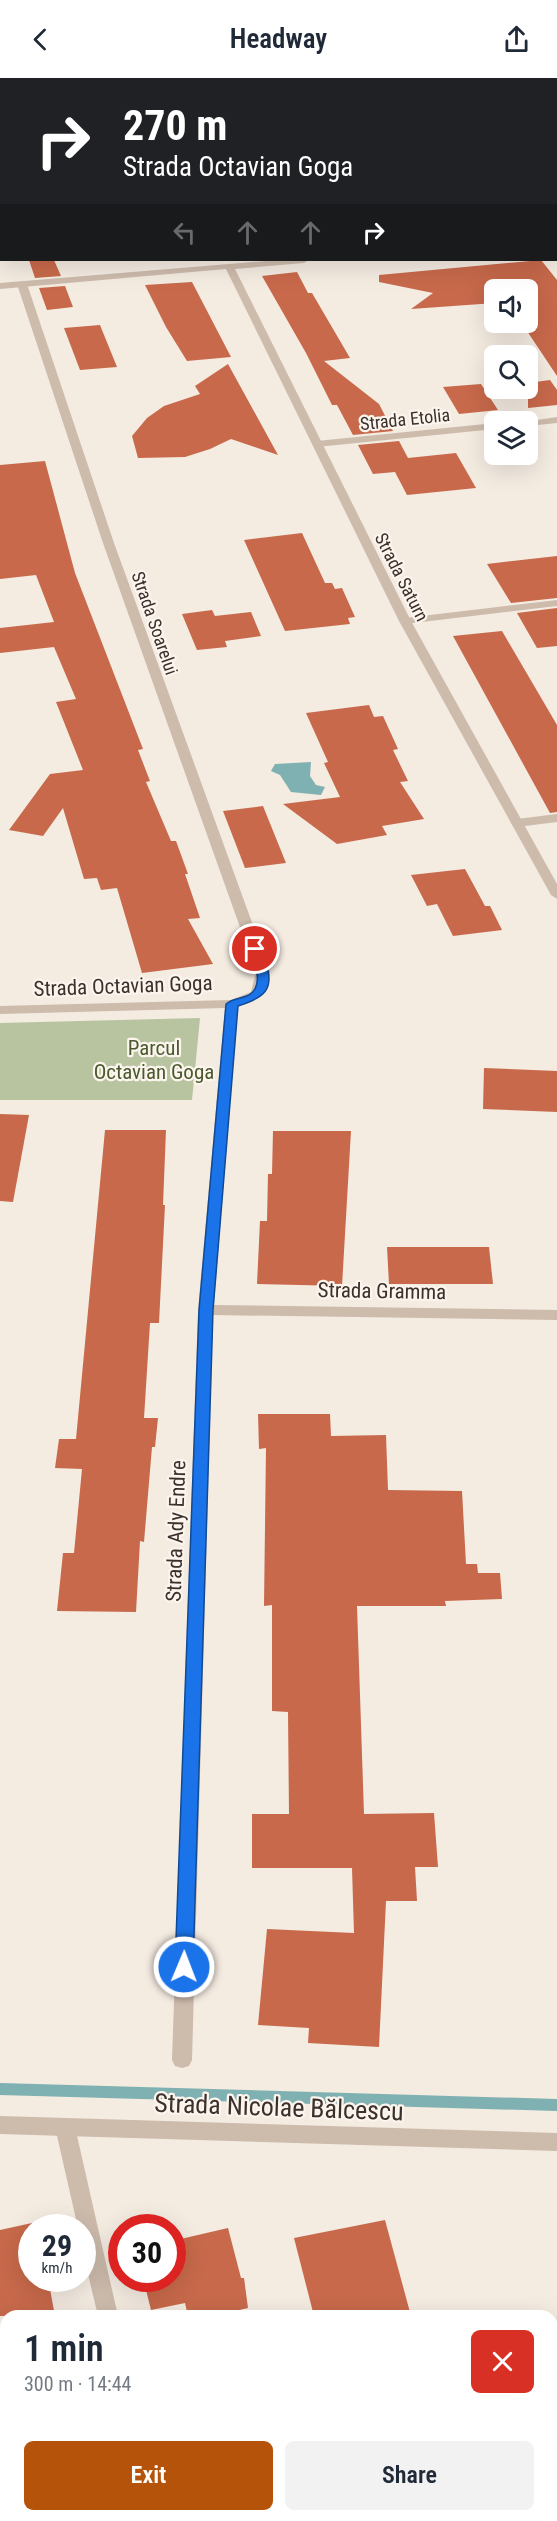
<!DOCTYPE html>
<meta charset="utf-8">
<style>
:root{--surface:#fff;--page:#f2f2f3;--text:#1f2937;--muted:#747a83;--accent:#b45309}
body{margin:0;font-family:"Roboto Condensed",sans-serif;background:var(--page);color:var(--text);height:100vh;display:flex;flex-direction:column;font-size:22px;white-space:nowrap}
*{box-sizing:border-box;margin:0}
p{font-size:20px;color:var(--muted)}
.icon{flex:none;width:33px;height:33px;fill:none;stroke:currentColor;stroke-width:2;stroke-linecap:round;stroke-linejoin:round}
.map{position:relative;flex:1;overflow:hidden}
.details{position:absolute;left:0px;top:2232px;width:558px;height:212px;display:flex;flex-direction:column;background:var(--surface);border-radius:18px 18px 0 0;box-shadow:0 6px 24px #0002}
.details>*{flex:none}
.banner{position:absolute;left:0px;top:0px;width:558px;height:183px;box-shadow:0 6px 24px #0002;background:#202124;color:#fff;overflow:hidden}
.controls{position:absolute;left:484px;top:201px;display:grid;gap:12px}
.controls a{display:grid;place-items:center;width:54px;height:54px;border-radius:9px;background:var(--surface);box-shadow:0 6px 24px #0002;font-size:30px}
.speed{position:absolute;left:18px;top:2136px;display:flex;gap:12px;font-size:30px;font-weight:700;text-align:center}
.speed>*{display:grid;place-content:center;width:78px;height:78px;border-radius:50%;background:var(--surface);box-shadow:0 6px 24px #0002;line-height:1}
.speed small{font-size:15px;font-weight:400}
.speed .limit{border:9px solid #d22;background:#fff;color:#111}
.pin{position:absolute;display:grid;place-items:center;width:51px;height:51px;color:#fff;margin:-26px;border:3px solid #fff;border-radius:50%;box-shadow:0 2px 6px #0007}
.me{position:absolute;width:66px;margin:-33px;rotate:1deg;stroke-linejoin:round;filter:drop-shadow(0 0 4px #0008)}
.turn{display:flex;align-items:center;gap:21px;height:126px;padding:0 24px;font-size:27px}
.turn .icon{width:78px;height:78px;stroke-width:2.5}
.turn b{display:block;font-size:42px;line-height:51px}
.lanes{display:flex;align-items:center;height:57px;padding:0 24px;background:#0003;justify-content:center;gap:30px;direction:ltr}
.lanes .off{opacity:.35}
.round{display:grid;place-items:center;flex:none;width:63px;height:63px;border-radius:9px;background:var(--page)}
.headline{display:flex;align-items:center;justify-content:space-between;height:102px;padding:0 24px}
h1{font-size:36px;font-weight:600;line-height:45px}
.cta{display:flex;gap:12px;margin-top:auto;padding:12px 24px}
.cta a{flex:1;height:69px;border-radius:9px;background:var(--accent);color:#fff;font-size:24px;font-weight:600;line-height:69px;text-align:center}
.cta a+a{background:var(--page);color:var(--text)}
header{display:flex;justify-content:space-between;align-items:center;height:78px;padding:0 24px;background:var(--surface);font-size:27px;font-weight:600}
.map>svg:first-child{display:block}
</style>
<header><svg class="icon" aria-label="back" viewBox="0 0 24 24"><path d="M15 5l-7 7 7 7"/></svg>Headway<svg class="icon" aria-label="share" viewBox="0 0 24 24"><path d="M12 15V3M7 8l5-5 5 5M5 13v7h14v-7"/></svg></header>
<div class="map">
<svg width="557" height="2443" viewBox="0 0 557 2443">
<rect width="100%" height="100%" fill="#f4ebe1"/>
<polygon fill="#b8c4a0" points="200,940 192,1022 0,1022 0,945"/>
<polygon fill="#7fb0b2" points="311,684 310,698 316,707 325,709 321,717 291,714 280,697 271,693 275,686"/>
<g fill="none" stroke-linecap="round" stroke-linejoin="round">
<polyline stroke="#7fb0b2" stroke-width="12" points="0,2011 557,2027"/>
</g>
<g fill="#c8694b">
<polygon points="29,182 54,182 61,198 35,200"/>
<polygon points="541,182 557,202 557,298 521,244 528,244 528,212 495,212 495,225 411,231 433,215 379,204 379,197"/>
<polygon points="297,194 308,215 312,215 350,280 324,283 379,326 393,353 353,357 337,327 332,327 306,275 262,198"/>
<polygon points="192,204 231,279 187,283 166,249 145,207"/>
<polygon points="65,208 73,229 47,232 39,210"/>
<polygon points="100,247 117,289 80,292 64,250"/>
<polygon points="228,286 278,377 231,361 210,371 185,379 138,380 132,358 147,340 164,328 200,316 195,308"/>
<polygon points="550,302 557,312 557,327 528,330 528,305"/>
<polygon points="481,306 498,332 459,336 443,309"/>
<polygon points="399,363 408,380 456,375 476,410 407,417 395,394 373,396 358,367"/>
<polygon points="45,383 75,495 143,671 138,672 150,703 146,704 171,763 176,763 188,796 185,796 200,840 188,841 213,886 142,895 117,810 101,812 97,800 84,801 63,730 43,758 9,752 50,696 83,692 56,624 76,621 54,569 0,575 0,550 54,544 36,497 0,501 0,387"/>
<polygon points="302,455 325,505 332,505 335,511 342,510 355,539 348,540 350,546 285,553 244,462"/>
<polygon points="557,478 557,520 511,525 487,486"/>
<polygon points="557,530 557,568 537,570 517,535"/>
<polygon points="212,532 215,538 251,534 261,558 225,563 227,569 197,572 182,536"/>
<polygon points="502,553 557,647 557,734 550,735 453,558"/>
<polygon points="369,627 374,639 383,638 398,671 393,672 408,703 400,704 424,741 382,748 387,757 337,766 283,726 340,719 324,685 328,684 306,635"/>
<polygon points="263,728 286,785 245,790 223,733"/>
<polygon points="465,791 485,828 490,828 502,852 453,858 437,826 427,828 411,797"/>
<polygon points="484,990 557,993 557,1034 483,1031"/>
<polygon points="0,1036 29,1037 13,1124 0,1123"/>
<polygon points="105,1052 166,1052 163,1127 165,1127 159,1245 150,1245 144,1340 158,1340 155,1369 152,1369 144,1464 140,1463 136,1534 57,1533 63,1475 74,1475 82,1391 55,1390 59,1361 76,1361"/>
<polygon points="273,1053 351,1053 342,1208 257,1206 260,1143 267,1143 268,1096 272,1096"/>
<polygon points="387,1169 489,1169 493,1206 389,1206"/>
<polygon points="258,1336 330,1336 331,1358 386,1357 388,1412 462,1413 466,1486 477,1486 478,1495 500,1495 502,1521 445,1523 446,1528 357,1528 364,1736 434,1735 438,1789 415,1789 417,1823 386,1823 379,1969 308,1965 309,1950 258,1947 267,1851 354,1855 352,1790 252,1790 252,1736 289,1736 288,1634 272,1633 272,1527 264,1528 266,1370 259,1371"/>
<polygon points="385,2142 411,2238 314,2238 294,2160"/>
<polygon points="32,2145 32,2200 48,2200 55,2238 0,2238 0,2152"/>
<polygon points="228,2150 241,2200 244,2200 248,2230 214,2238 188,2238 185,2225 151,2232 143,2200 172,2200 172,2163"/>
</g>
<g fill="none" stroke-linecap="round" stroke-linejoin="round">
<g fill="#cdbbac" fill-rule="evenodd">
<polygon points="214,0 222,0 223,2 215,2"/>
<polygon points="401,0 409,0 410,2 402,2"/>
<rect x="0" y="44" width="2" height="8"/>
<rect x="556" y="50" width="1" height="4"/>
<path d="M22 203 27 206 114 465 270 894C268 916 259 922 238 928L214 1227 557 1232V1242L213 1237 192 1982 189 1988 182 1990 175 1988 172 1982 198 1232 225 930 0 936V928L231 922 251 914 256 894 103 465 17 206Z"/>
<polygon points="557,339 557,345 528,348 528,344 524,344"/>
<polygon points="495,345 495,351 317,369 312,366 317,363"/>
<polygon points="557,522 557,528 405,546 399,543 405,540"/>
<polygon points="557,736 557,744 517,749 511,745 517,741"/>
<polygon points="65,2040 72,2043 75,2049 118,2238 98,2238 82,2171 82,2150 78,2150 55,2049 58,2043"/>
<polygon points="142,2438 164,2438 166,2443 144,2443"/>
</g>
<g fill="#cdbbac" fill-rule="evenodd">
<rect x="556" y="156" width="1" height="6"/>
<polygon points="278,182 309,182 304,185 235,191 411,543 557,806 557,821 551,817 399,543 226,191 0,211 0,205"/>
<polygon points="0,2038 557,2055 557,2073 0,2056"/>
</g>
</g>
<path fill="#1a73e8" stroke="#114b97" stroke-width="1.5" d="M255 868C262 870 263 876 265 883 276 911 264 920 238 928L213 1232 193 1889 190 1894 184 1896 178 1894 175 1889 199 1232 226 926C233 920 242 921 249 917 265 907 254 884 249 871Z"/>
<g text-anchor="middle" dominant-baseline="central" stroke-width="4.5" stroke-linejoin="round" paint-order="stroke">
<g font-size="18" fill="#3b302b" stroke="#fbf5ee">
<text transform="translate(405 341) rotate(-6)">Strada Etolia</text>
<text transform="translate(402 499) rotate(63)">Strada Saturn</text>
<text transform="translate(155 545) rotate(71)">Strada Soarelui</text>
</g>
<g font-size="21" fill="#3b302b" stroke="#fbf5ee">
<text transform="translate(123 908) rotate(-2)">Strada Octavian Goga</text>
<text transform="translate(382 1213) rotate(1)">Strada Gramma</text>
<text transform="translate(176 1453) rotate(-88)">Strada Ady Endre</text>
</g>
<g font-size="21" fill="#4a5a2e" stroke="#fbf5ee">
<text x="154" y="970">Parcul<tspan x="154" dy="24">Octavian Goga</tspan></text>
</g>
<g font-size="26" fill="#3b302b" stroke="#fbf5ee">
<text transform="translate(279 2029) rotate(2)">Strada Nicolae Bălcescu</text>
</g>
</g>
</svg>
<div class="controls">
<a><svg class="icon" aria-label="sound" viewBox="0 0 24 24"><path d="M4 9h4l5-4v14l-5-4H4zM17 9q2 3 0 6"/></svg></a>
<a><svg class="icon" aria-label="search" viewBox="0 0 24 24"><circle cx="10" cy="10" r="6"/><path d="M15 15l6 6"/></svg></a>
<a><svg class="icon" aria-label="layers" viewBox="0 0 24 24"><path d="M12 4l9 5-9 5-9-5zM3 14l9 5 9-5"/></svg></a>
</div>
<div class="speed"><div>29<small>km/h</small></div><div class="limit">30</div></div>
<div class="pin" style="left:255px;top:871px;background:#d93025"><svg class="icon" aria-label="arrive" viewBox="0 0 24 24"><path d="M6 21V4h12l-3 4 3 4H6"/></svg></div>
<svg class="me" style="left:184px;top:1889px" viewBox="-20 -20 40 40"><circle r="17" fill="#1a73e8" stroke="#fff" stroke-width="3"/><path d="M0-11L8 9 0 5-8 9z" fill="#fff"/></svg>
<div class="banner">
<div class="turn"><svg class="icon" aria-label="right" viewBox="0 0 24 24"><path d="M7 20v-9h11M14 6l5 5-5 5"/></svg><div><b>270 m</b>Strada Octavian Goga</div></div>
<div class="lanes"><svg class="icon off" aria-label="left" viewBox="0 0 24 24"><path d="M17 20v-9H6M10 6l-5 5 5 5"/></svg><svg class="icon off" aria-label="ahead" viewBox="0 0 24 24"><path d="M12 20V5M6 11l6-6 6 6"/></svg><svg class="icon off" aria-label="ahead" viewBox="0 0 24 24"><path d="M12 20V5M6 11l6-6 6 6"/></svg><svg class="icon" aria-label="right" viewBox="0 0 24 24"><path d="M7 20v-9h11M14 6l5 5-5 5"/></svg></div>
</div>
<section class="details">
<div class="headline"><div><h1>1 min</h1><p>300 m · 14:44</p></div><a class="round" style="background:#d93025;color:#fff"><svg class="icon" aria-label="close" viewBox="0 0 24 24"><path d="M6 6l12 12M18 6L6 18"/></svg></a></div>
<div class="cta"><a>Exit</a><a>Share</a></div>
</section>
</div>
